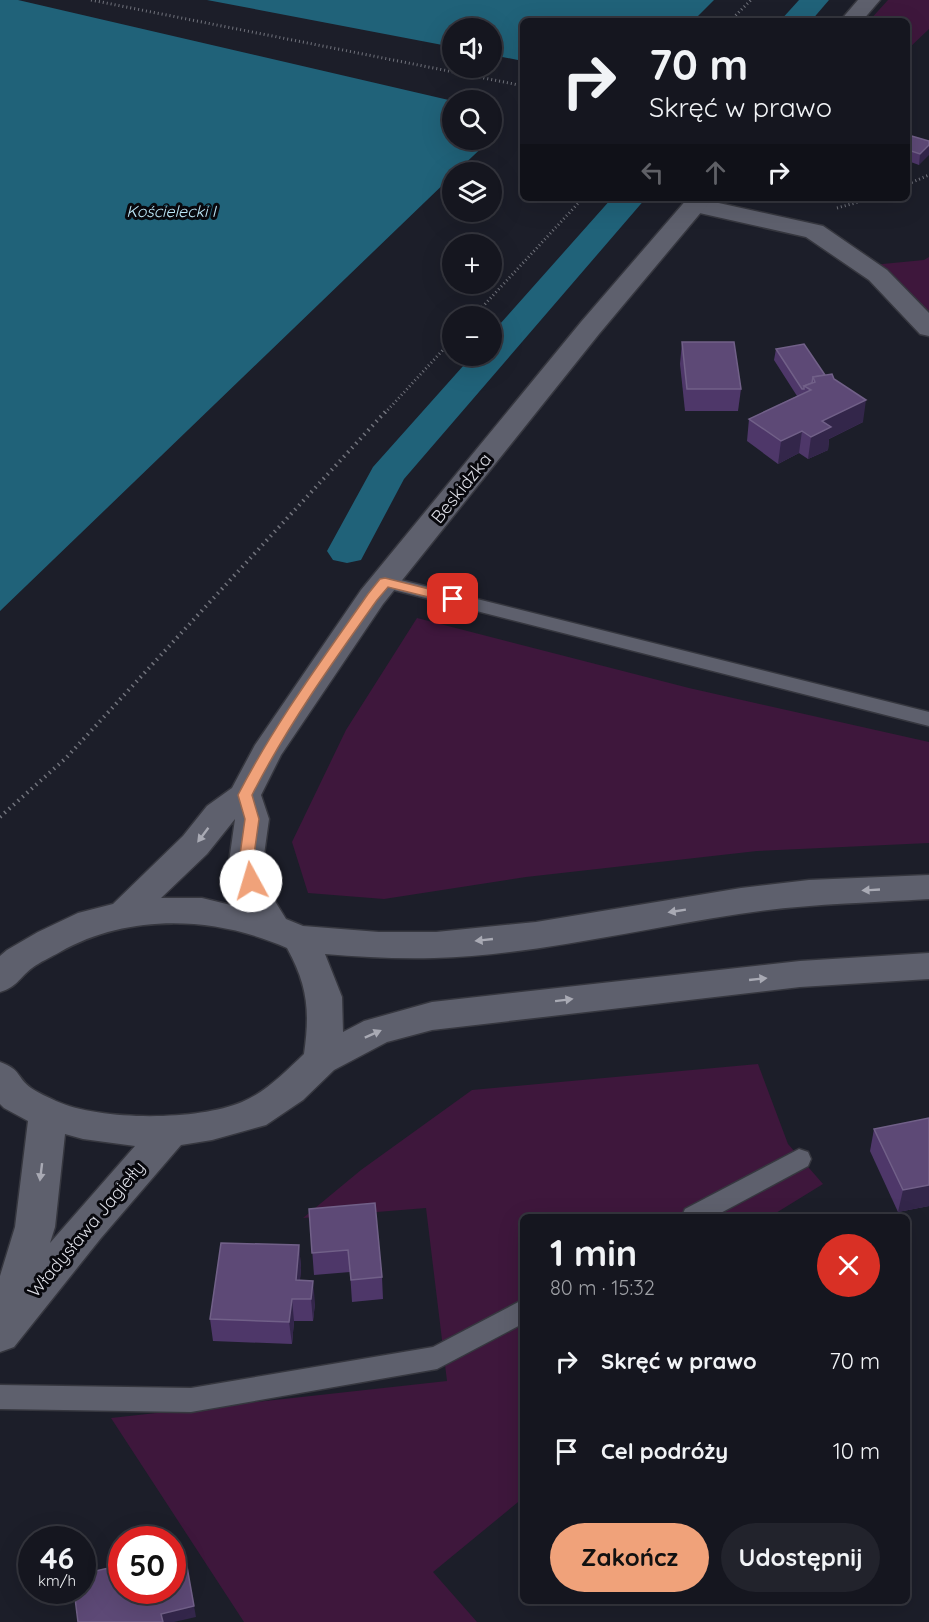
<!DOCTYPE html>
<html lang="pl">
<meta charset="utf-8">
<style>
:root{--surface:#15161f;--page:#22232c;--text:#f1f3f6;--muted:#9d9fa4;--line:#34353d;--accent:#f0a27a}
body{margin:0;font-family:Quicksand,sans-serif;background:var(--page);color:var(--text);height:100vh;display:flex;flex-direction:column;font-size:22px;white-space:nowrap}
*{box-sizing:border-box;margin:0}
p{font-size:20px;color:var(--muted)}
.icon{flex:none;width:33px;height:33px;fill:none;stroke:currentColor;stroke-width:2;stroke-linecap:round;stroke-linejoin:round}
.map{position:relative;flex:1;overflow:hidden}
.sheet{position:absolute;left:520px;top:1214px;width:390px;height:390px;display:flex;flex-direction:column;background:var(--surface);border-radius:9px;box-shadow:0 6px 24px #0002,0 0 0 2px var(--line)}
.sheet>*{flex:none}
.guide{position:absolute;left:520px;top:18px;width:390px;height:183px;border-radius:9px;box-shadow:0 6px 24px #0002,0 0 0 2px var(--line);background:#15161f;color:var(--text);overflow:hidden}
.buttons{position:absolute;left:442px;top:18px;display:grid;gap:12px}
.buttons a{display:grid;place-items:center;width:60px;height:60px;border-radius:50%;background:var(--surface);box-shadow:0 6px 24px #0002,0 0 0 2px var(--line);font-size:30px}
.speed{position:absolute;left:18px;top:1526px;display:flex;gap:12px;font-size:30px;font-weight:700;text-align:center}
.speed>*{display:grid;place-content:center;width:78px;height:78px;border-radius:50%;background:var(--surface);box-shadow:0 6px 24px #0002,0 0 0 2px var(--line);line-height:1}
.speed small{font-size:15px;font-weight:400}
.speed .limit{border:9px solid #d22;background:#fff;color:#111}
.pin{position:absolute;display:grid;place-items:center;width:51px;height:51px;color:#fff;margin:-26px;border-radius:12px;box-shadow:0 3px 9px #0006}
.me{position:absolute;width:66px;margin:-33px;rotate:354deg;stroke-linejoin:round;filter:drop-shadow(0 0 4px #0008)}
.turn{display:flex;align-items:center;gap:21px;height:126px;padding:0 30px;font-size:27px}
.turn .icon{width:78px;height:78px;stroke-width:2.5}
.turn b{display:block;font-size:42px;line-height:51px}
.lanes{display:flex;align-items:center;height:57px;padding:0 30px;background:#0003;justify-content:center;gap:30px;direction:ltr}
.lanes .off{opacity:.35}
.round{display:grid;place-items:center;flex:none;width:63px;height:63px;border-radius:32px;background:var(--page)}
.head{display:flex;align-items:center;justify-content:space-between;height:102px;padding:0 30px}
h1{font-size:36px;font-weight:700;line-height:45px}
.cta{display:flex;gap:12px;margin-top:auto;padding:12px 30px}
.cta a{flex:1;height:69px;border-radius:36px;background:var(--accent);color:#111;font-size:24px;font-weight:700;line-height:69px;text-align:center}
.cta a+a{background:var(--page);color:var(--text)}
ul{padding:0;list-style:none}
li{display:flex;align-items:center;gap:18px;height:90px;padding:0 30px}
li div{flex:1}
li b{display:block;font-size:22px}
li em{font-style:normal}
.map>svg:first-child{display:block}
</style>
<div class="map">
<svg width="929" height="1622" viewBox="0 0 929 1622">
<rect width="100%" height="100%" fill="#1c1e29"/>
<g fill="#3e173c">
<polygon points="888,0 929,0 929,29 908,49 908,21 869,21"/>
<polygon points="929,257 929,317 872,265 924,260"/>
<polygon points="417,618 689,688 929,742 929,843 757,851 526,877 384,899 308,893 292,842 346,730"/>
<polygon points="758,1064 788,1144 823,1184 771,1216 524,1216 523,1498 433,1572 477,1622 244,1622 111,1418 447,1381 426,1208 303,1218 361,1170 472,1090"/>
</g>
<g fill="#206279">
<polygon points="0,0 18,0 453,101 453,140 490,140 456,172 453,172 453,175 0,611"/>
<polygon points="207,0 714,0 693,21 524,21 523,61 492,55 492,28 453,28 453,47"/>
</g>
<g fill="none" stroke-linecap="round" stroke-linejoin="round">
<g fill="#206279" fill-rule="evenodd">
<polygon points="799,0 829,0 811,21 780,21"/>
<polygon points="612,198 646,198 404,479 361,560 347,563 333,560 327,551 373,467 472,356 492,356 492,333"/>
</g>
<defs>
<g id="lane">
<polygon points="385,576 929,712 929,726 378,586 376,582 378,578"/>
<polygon points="799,1149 808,1152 811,1159 808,1166 715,1216 682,1216 685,1209"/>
<polygon points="524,1299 524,1323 437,1369 191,1412 0,1409 0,1385 191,1388 433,1347"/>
</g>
<polygon id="street" points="696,198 823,226 887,270 929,313 929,336 920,334 869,280 806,237 686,210 683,205 686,200"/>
<g id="secondary">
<polygon points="858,0 880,0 862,21 840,21"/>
<path d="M688 198H713L599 334 383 604 281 755 261 795 269 819 263 862 273 898 286 919 303 926 379 932H436L536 922 741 888 809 880 929 875V899C866 903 802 904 739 914 639 929 535 955 434 958 397 959 361 957 325 954L342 997 343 1032 364 1021 432 1002 800 961 929 953V979L800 987 432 1030 387 1042 334 1070 303 1100 266 1125 212 1140 181 1145 101 1238 14 1347 0 1352V1276L15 1227 28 1121 4 1108 0 1104V1062C22 1070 16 1077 31 1088 38 1093 48 1097 56 1101 100 1121 197 1121 242 1102 266 1092 285 1072 304 1054 310 1012 308 986 287 948 215 916 129 913 60 952 51 957 40 962 32 968 19 978 17 987 0 992V956L7 950 38 932 78 913 113 904 183 836 207 806 232 788 255 745 361 590 581 322ZM235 819 229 862 239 900 243 908 202 898H161L207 854ZM65 1134 83 1139 135 1146 50 1243 55 1227Z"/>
</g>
</defs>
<use href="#lane" stroke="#36373f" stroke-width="3"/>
<use href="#street" stroke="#36373f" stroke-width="3"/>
<use href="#secondary" stroke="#36373f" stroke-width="3"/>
<g stroke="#71737c" stroke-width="3" stroke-dasharray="1 3" stroke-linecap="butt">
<polyline points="91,0 524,86"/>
<polyline points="730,21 751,0"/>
<polyline points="908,184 929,175"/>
<polyline points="837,208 873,198"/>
<polyline points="474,316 583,198"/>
<polyline points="385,413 453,339"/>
</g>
<polyline stroke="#71737c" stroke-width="4" stroke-dasharray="1.5 4.5" stroke-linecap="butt" points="0,817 66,758 386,411"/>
<use href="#lane" fill="#5e606d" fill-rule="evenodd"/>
<use href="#street" fill="#5e606d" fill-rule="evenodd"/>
<use href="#secondary" fill="#5e606d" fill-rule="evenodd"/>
</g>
<g fill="#4e3769">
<polygon points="908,135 929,141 919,165 908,161"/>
<polygon points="682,342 741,389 738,411 685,411 680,364"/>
<polygon points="776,349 825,375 834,379 863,422 829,439 828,450 808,459 799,453 778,464 747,441 749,419 797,396 774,360"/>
<polygon points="929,1118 929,1206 898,1212 870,1151 874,1129"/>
<polygon points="309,1209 382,1277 383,1299 352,1302 350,1272 314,1275"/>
<polygon points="299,1245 301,1268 300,1280 315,1303 313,1321 294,1321 292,1344 213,1341 210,1319"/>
</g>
<g fill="#33264a">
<polygon points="929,145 929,155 919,165 920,154"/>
<polygon points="866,400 863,422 829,439 828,450 808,459 811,437 822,421"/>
<polygon points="802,431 799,453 778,464 781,441"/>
<polygon points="929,1185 929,1206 898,1212 903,1190"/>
<polygon points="299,1245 301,1268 298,1299 296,1280"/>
<polygon points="313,1281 315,1303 313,1321 311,1299"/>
<polygon points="292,1299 294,1321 292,1344 289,1322"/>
<polygon points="184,1550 196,1617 174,1622 163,1622 161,1614"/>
</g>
<g fill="#5d4976" stroke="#716088" stroke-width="1.5">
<polygon points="908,135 929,141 929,145 920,154 908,150"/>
<polygon points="682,342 734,342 741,389 687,389"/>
<polygon points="804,344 825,375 813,377 812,383 804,386 804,389 802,389 776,349"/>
<polygon points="832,374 834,379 866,400 822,421 831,427 811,437 802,431 781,441 749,419 811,390 804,386 815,382 813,377"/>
<polygon points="929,1118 929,1185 903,1190 874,1129"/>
<polygon points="375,1203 382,1277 351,1280 348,1250 312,1253 309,1209"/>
<polygon points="221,1243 299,1245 296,1280 313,1281 311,1299 292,1299 289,1322 210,1319"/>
<polygon points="184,1550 194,1606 161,1614 163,1622 78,1622 74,1590 82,1590 82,1574 122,1565 122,1590 172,1590 172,1553"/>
</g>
<defs><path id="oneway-solid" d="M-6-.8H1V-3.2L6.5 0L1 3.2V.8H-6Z" transform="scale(1.5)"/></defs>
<g fill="#a9aab4">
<use href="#oneway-solid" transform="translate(203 835) rotate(127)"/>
<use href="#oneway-solid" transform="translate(871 890) rotate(177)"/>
<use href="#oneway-solid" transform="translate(677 911) rotate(171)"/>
<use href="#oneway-solid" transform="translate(484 940) rotate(174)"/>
<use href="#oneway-solid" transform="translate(758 979) rotate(-6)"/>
<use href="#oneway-solid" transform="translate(564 1000) rotate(-7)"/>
<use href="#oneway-solid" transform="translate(373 1034) rotate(-24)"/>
<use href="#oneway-solid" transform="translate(41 1172) rotate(97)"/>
</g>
<path fill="#f0a27a" stroke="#9c694f" stroke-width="1.5" d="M385 578 457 596 459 599 453 603 388 587 377 600C332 663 287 726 252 795L259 819 253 862 258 881 251 886 246 885 239 862 245 819 238 795C275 723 322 660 368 594L380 579Z"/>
<g text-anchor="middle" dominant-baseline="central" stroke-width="6" stroke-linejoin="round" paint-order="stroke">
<g font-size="16" font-style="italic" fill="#bde7f8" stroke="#08080d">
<text x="171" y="211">Kościelecki I</text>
</g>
<g font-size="18" fill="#dbdce4" stroke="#08080d">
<text transform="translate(461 488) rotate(-51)">Beskidzka</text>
<text transform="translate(86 1229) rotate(-50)">Władysława Jagiełły</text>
</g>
</g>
</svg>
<div class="buttons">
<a><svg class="icon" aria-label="sound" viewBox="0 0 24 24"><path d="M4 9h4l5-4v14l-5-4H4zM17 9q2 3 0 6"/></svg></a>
<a><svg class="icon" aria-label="search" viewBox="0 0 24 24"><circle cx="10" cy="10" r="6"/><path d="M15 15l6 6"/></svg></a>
<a><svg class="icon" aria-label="layers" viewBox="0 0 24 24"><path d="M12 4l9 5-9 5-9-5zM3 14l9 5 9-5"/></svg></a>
<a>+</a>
<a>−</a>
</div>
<div class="speed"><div>46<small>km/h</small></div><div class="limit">50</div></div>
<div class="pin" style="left:453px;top:599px;background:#d93025"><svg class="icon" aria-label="arrive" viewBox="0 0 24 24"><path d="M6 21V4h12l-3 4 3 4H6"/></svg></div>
<svg class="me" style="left:251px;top:881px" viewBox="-20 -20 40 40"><circle r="19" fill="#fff"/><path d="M0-13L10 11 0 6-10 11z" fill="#f0a27a"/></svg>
<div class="guide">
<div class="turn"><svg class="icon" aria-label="right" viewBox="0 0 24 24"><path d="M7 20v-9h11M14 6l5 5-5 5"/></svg><div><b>70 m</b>Skręć w prawo</div></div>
<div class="lanes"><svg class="icon off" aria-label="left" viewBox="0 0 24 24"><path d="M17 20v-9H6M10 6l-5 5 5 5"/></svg><svg class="icon off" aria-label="ahead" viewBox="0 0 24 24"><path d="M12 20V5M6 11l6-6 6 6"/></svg><svg class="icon" aria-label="right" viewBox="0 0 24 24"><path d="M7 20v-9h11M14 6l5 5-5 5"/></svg></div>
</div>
<section class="sheet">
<div class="head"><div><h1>1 min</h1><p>80 m · 15:32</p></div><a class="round" style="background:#d93025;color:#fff"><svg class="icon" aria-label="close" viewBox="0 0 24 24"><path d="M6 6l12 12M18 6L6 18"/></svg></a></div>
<ul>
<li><svg class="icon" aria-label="right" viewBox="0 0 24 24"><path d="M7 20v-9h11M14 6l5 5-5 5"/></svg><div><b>Skręć w prawo</b></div><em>70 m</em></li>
<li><svg class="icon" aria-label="arrive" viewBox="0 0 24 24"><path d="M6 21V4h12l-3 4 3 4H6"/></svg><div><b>Cel podróży</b></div><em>10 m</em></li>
</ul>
<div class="cta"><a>Zakończ</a><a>Udostępnij</a></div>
</section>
</div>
